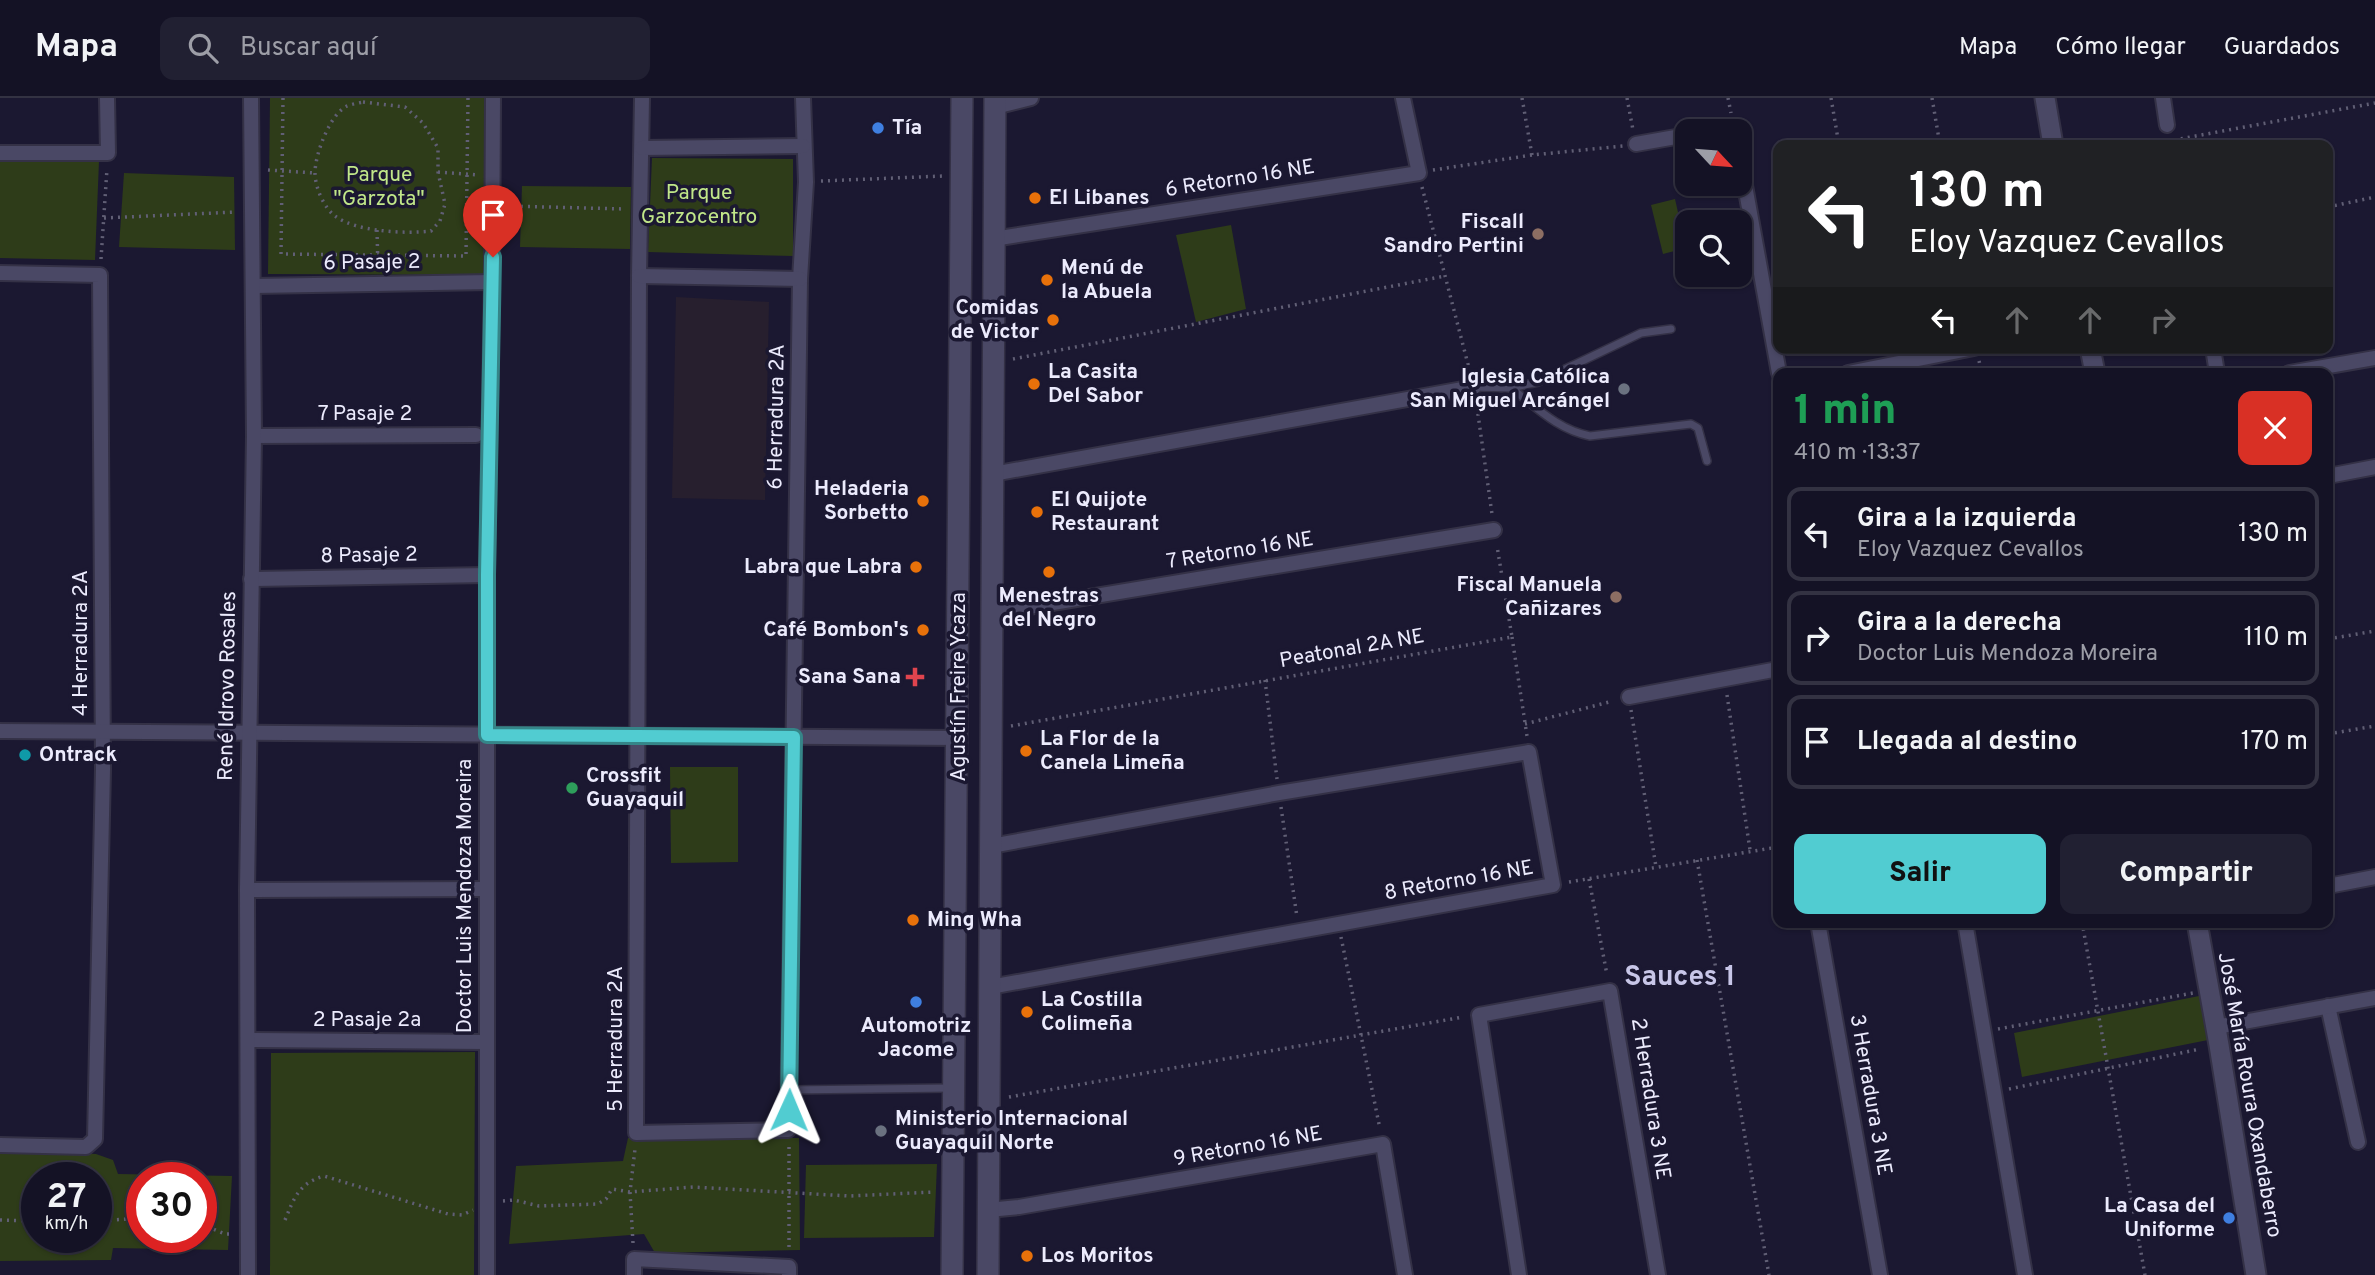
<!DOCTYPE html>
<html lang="es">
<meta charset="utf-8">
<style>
:root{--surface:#141225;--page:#212032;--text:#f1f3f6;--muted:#9d9ea7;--line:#333242;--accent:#51ccd1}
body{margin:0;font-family:Overpass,sans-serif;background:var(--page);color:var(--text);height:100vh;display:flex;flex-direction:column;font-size:26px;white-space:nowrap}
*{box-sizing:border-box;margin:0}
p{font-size:23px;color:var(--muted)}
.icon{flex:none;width:38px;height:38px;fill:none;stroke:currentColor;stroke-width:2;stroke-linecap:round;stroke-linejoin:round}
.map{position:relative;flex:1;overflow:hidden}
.details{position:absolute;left:1773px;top:270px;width:560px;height:560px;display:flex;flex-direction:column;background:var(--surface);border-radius:14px;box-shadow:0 2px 5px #0004,0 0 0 2px var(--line)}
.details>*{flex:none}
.guide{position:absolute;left:1773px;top:42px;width:560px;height:214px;border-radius:14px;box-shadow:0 2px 5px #0004,0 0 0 2px var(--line);background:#202124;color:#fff;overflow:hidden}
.needle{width:46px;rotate:116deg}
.fabs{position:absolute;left:1675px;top:21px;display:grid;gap:14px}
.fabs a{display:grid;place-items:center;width:77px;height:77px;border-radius:14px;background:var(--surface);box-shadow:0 2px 5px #0004,0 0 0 2px var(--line);font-size:35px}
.speed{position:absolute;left:21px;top:1064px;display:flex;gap:14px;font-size:35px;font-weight:700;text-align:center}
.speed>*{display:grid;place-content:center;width:91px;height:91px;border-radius:50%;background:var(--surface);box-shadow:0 2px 5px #0004,0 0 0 2px var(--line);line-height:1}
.speed small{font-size:18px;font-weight:400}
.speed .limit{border:10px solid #d22;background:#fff;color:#111}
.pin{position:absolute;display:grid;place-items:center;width:60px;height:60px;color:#fff;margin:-72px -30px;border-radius:50% 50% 50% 0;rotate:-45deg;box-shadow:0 0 7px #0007}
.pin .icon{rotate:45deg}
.me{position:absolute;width:77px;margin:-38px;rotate:1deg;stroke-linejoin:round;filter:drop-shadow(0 0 5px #0008)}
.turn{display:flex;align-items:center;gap:24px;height:147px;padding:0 21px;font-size:32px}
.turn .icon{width:91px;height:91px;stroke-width:2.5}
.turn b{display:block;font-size:49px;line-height:60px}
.lanes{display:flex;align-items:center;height:66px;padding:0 21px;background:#0003;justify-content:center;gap:35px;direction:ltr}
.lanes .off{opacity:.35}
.round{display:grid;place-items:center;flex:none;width:74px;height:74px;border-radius:14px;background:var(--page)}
.overview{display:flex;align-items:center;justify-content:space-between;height:119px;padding:0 21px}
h1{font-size:42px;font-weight:800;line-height:52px;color:#1e9e55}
.action{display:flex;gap:14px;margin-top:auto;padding:14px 21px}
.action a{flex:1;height:80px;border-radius:14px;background:var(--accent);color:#111;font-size:28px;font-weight:800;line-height:80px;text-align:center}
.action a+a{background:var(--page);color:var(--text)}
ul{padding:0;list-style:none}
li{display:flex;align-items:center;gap:21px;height:94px;margin:0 14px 10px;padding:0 7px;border:4px solid var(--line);border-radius:14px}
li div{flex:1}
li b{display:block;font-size:26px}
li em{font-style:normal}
header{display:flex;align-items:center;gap:42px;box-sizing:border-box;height:98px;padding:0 35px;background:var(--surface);border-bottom:2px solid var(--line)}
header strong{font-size:33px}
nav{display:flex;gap:38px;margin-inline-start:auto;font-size:24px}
.search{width:490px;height:63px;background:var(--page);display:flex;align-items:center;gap:18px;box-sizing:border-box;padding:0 24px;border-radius:14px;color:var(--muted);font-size:26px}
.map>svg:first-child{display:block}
</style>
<header>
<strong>Mapa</strong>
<div class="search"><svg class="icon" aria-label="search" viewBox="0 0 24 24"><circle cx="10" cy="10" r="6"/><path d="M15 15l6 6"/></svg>Buscar aquí</div>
<nav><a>Mapa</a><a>Cómo llegar</a><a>Guardados</a></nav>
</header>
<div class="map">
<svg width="2375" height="1177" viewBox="0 0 2375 1177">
<rect width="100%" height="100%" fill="#1b1831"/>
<polygon fill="#271f2e" points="676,199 769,204 765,402 672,400"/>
<g fill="#2e3c19" fill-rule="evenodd">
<polygon points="270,0 489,0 487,177 268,176"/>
<polygon points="0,60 99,63 95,162 0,160"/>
<polygon points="652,60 793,61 793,158 648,154"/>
<polygon points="124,75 234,79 235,152 119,149"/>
<polygon points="522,88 631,89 630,151 520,149"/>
<polygon points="1675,101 1686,150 1663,156 1651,107"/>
<polygon points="1231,127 1246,211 1196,224 1176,137"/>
<polygon points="670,669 738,669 738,764 671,765"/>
<polygon points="2199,898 2208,942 2022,979 2014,935"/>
<polygon points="475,954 474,1177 270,1177 271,955"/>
<polygon points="628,1040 799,1040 800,1152 655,1155 644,1136 509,1146 516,1068 623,1063"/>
<path d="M0 1052 96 1056 113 1062 118 1076 232 1078 228 1152 113 1150 111 1162 0 1163ZM37 1080H96V1139H37ZM142 1080H201V1139H142Z"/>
<polygon points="937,1066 934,1139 804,1140 806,1067"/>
</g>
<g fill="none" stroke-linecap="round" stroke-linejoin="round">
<defs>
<g id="service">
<polyline points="1474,289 1511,290 1538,284 1641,235 1671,231"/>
<path d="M1511 290C1536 309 1558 332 1590 338L1691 326 1698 330 1707 363"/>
<polyline points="789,992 951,990"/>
</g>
<g id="minor">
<polyline points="642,0 639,178 636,1035 788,1032 800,181 806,84 803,0"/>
<polyline points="2163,0 2167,27"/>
<polyline points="995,9 1031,0"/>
<polyline points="1709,33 1734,29 1734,33"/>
<polyline points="1636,46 1687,37"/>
<polyline points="642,50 803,48"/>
<polyline points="0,55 108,55 107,0"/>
<polyline points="1740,60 1779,275"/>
<polyline points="993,141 1419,75 1403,0"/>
<polyline points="0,175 100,177 103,671 95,1041 86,1049 0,1047"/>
<polyline points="639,178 800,181"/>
<polyline points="253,188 492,184"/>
<polyline points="2213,250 2217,275"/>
<polyline points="1848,275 1974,250"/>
<polyline points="2289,275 2375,260"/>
<polyline points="254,338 476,337"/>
<polyline points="993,376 1474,289"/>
<polyline points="2328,378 2375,369"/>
<polyline points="251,481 487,477"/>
<polyline points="992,515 1494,432"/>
<polyline points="1629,599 1778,571"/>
<polyline points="0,633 958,640"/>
<polyline points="2328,788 2375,779"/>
<polyline points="247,792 486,791"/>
<polyline points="1818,824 1880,1177"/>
<polyline points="1965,824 2025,1177"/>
<polyline points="990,889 1553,787 1529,654 1279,695 991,748"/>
<polyline points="2328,908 2358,1044"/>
<polyline points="2216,929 2375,900"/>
<polyline points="248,942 485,944"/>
<polyline points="988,1112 1019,1109 1383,1046 1405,1177"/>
<polyline points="248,1177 247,792 254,338 251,0"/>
<polyline points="487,1177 487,477 492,184 493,0"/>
<polyline points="634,1177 634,1161 789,1169 789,1177"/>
<polyline points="1519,1177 1479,917 1610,893 1658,1177"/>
</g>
<g id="tertiary">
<polyline points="2045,0 2053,47"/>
<polyline points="2090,250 2095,275"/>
<polyline points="2197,824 2219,947 2256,1177"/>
</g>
<g id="secondary">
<polyline points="952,1177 962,0"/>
<polyline points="988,1177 995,0"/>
</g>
</defs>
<use href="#service" stroke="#343146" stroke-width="10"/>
<use href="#minor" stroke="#343146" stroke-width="18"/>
<use href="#tertiary" stroke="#343146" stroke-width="23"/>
<use href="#secondary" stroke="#343146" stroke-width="24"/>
<g stroke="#615f75" stroke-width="3.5" stroke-dasharray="2 5" stroke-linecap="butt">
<polyline points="283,0 281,156 466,158 468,0"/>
<polyline points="1522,0 1532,57"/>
<polyline points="1627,0 1633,32"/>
<polyline points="1728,0 1731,15"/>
<polyline points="1831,0 1839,47"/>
<polyline points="1932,0 1940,47"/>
<path d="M363 4 405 9 423 25 438 50V74L445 106 440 123 431 133C406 136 356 134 335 118 324 110 315 89 315 75 315 56 330 16 347 8 352 6 359 5 363 4Z"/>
<polyline points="2174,42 2375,5"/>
<polyline points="2147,47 2166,44"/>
<polyline points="268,72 315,75"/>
<polyline points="1433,72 1532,57 1623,48"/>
<polyline points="438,74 478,77"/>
<polyline points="821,83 943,78"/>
<polyline points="1422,89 1470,274"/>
<polyline points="507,108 625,111"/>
<polyline points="2328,109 2375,99"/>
<polyline points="104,120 236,114"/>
<polyline points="377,132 378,171"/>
<polyline points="101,161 107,71"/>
<polyline points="1013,261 1445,178"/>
<polyline points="1979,263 1982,275"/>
<polyline points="1476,302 1492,416"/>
<polyline points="1512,539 1527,638"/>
<polyline points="2328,541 2375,533"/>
<polyline points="1265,582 1277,681"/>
<polyline points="1727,597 1750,752"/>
<polyline points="1631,612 1656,769"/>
<polyline points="1525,626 1613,603"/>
<polyline points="1011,628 1512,539 1497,448"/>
<polyline points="2328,636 2375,628"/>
<polyline points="1281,709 1297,819"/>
<polyline points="1697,762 1769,1177"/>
<polyline points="1589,781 1607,877"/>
<polyline points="1569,784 1778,749"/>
<polyline points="2082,824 2145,1177"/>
<polyline points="1341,839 1380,1031"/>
<polyline points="1998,931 2193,895"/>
<polyline points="2009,991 2200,951"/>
<polyline points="1009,999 1463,919"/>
<polyline points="789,1049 789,1153"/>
<polyline points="503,1103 514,1102 539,1108 598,1106 606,1101 612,1091 630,1094 693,1089 849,1098 933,1094"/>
<polyline points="0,1122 37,1123"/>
<path d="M285 1122C294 1100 299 1085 324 1078L448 1116 462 1117 473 1112"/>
<polyline points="96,1123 142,1120"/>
<polyline points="201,1126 225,1136 232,1136"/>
<polyline points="633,1145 630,1094 635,1051"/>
</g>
<use href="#service" stroke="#4a4865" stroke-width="7"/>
<use href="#minor" stroke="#4a4865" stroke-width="14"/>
<use href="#tertiary" stroke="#4a4865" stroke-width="19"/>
<use href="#secondary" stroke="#4a4865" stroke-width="21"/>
</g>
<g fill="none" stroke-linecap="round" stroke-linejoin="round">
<defs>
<polyline id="route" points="493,159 487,477 487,637 794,639 789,1012"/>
</defs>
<use href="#route" stroke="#358588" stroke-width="18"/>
<use href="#route" stroke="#51ccd1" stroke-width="12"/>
</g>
<g fill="#3f7fe0" stroke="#1b1831" stroke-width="2.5">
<circle cx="878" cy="30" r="7"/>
<circle cx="916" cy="904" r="7"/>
<circle cx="2229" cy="1120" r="7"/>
</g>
<g fill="#e8710a" stroke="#1b1831" stroke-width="2.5">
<circle cx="1035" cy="100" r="7"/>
<circle cx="1047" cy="182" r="7"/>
<circle cx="1053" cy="222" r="7"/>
<circle cx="1034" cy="286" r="7"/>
<circle cx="923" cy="403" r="7"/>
<circle cx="1037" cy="414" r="7"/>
<circle cx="916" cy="469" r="7"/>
<circle cx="1049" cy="474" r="7"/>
<circle cx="923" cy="532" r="7"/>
<circle cx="1026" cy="653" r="7"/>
<circle cx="913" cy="822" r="7"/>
<circle cx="1027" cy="914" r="7"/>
<circle cx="1027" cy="1158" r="7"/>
</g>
<g fill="#8d6e63" stroke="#1b1831" stroke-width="2.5">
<circle cx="1538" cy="136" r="7"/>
<circle cx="1616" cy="499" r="7"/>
</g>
<g fill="#6b7280" stroke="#1b1831" stroke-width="2.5">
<circle cx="1624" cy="291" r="7"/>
<circle cx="881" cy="1033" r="7"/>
</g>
<path fill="#e0444e" stroke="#1b1831" stroke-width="2.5" d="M911.5 568.5h7v7h7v7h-7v7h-7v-7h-7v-7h7z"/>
<circle fill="#0f9aa8" stroke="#1b1831" stroke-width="2.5" cx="25" cy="657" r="7"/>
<circle fill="#2e9e5b" stroke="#1b1831" stroke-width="2.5" cx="572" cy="690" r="7"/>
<g text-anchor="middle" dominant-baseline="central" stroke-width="7" stroke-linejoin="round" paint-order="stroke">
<g font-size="21" font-weight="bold" fill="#ecebfd" stroke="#1b1831" text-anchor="start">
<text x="892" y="30">Tía</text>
<text x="1049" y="100">El Libanes</text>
<text x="1524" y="124" text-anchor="end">Fiscall<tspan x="1524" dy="24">Sandro Pertini</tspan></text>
<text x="1061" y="170">Menú de<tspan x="1061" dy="24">la Abuela</tspan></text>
<text x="1039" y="210" text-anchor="end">Comidas<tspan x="1039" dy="24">de Victor</tspan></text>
<text x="1048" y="274">La Casita<tspan x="1048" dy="24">Del Sabor</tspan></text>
<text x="1610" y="279" text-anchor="end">Iglesia Católica<tspan x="1610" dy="24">San Miguel Arcángel</tspan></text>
<text x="909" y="391" text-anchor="end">Heladeria<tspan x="909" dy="24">Sorbetto</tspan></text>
<text x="1051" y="402">El Quijote<tspan x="1051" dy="24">Restaurant</tspan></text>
<text x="902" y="469" text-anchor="end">Labra que Labra</text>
<text x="1602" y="487" text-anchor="end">Fiscal Manuela<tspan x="1602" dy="24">Cañizares</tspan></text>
<text x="1049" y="498" text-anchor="middle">Menestras<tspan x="1049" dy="24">del Negro</tspan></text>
<text x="909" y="532" text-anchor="end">Café Bombon's</text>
<text x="901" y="579" text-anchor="end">Sana Sana</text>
<text x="1040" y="641">La Flor de la<tspan x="1040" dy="24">Canela Limeña</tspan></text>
<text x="39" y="657">Ontrack</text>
<text x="586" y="678">Crossfit<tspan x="586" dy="24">Guayaquil</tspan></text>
<text x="927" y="822">Ming Wha</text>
<text x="1041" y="902">La Costilla<tspan x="1041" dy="24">Colimeña</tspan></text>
<text x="916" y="928" text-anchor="middle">Automotriz<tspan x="916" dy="24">Jacome</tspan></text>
<text x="895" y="1021">Ministerio Internacional<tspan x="895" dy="24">Guayaquil Norte</tspan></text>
<text x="2215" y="1108" text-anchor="end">La Casa del<tspan x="2215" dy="24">Uniforme</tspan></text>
<text x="1041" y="1158">Los Moritos</text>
</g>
<g font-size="21" fill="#c1e789" stroke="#1b1831">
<text x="379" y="77">Parque<tspan x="379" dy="24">"Garzota"</tspan></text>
<text x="699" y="95">Parque<tspan x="699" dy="24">Garzocentro</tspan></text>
</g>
<g font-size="21" fill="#ecebfd" stroke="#1b1831">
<text transform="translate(1240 81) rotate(-9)">6 Retorno 16 NE</text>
<text transform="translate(372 165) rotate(-1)">6 Pasaje 2</text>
<text x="365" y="316">7 Pasaje 2</text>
<text transform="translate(777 319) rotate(-89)">6 Herradura 2A</text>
<text transform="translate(1240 453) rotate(-9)">7 Retorno 16 NE</text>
<text transform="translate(369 458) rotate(-1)">8 Pasaje 2</text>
<text transform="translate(81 545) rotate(-90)">4 Herradura 2A</text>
<text transform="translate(1352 551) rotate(-10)">Peatonal 2A NE</text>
<text transform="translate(228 588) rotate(-89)">René Idrovo Rosales</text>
<text transform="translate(959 589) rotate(-90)">Agustín Freire Ycaza</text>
<text transform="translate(1459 783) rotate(-10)">8 Retorno 16 NE</text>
<text transform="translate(465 798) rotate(-90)">Doctor Luis Mendoza Moreira</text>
<text x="367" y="922">2 Pasaje 2a</text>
<text transform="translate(616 941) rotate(-90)">5 Herradura 2A</text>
<text transform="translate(1870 997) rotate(80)">3 Herradura 3 NE</text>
<text transform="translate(2249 997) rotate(80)">José María Roura Oxandaberro</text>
<text transform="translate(1650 1001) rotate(81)">2 Herradura 3 NE</text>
<text transform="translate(1248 1049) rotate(-10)">9 Retorno 16 NE</text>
</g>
<g font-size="28" font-weight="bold" fill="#c8c6e8" stroke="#1b1831">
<text x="1680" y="880">Sauces 1</text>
</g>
</g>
</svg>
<div class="fabs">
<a><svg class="needle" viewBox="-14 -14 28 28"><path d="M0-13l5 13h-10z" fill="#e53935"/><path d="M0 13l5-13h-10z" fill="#9d9ea7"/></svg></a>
<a><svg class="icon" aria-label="search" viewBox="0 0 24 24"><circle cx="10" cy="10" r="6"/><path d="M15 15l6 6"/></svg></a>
</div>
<div class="speed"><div>27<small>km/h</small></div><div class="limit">30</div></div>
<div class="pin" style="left:493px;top:159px;background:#d93025"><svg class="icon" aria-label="arrive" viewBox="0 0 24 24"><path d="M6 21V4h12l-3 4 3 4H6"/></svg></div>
<svg class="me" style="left:789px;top:1012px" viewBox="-20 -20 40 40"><path d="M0-17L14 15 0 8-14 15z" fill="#51ccd1" stroke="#fff" stroke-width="4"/></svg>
<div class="guide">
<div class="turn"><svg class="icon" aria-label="left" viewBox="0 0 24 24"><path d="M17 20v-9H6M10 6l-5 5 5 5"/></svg><div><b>130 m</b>Eloy Vazquez Cevallos</div></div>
<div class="lanes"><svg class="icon" aria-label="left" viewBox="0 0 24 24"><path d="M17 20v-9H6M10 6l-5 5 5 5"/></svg><svg class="icon off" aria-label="ahead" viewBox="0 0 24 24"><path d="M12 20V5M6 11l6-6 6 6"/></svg><svg class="icon off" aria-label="ahead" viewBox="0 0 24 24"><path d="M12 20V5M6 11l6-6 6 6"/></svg><svg class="icon off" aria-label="right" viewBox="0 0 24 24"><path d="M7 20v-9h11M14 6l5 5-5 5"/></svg></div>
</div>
<section class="details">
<div class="overview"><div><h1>1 min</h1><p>410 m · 13:37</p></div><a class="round" style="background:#d93025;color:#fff"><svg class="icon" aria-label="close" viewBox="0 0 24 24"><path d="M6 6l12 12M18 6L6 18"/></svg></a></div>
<ul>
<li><svg class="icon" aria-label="left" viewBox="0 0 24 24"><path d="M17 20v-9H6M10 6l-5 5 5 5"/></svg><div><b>Gira a la izquierda</b><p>Eloy Vazquez Cevallos</p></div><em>130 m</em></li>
<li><svg class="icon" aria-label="right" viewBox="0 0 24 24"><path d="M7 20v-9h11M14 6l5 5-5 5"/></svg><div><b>Gira a la derecha</b><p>Doctor Luis Mendoza Moreira</p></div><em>110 m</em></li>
<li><svg class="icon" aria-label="arrive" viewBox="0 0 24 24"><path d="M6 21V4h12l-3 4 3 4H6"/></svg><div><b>Llegada al destino</b></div><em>170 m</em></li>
</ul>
<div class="action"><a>Salir</a><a>Compartir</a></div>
</section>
</div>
